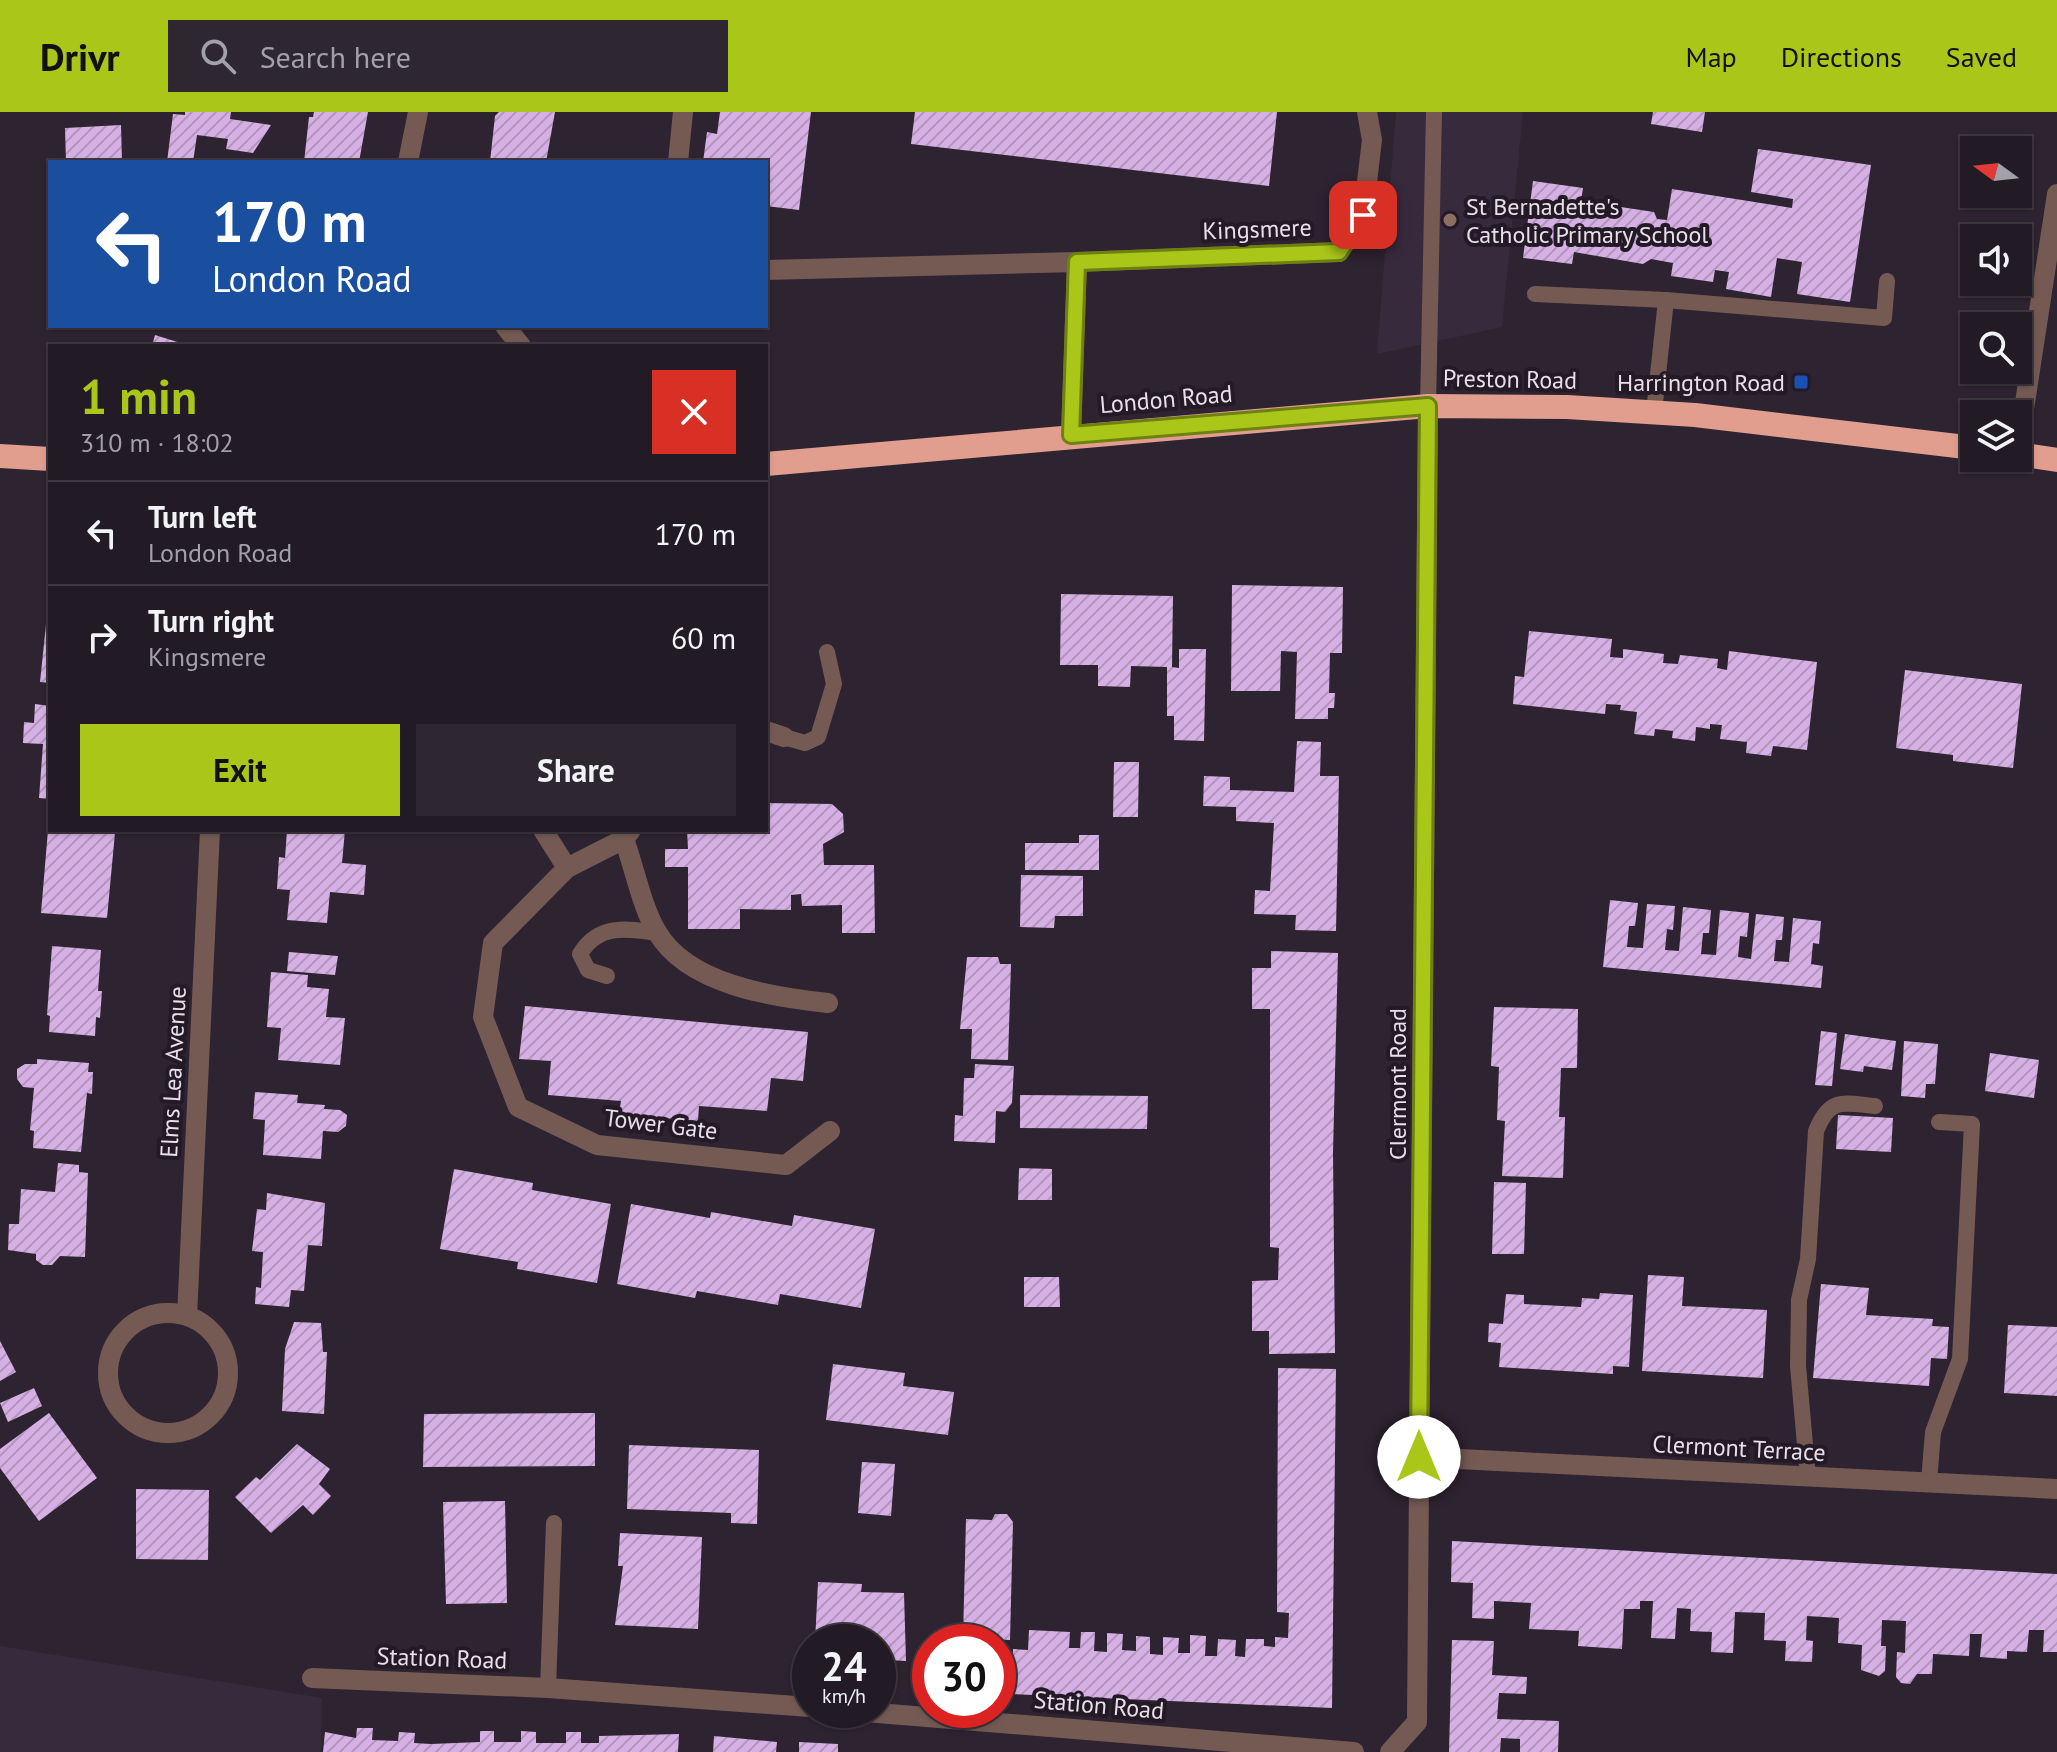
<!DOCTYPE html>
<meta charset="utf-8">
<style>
:root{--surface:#221a25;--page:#2e2732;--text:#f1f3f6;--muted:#a2a1a7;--line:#3f3842;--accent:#aac719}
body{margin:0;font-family:"PT Sans",sans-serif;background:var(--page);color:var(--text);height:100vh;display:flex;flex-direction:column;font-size:30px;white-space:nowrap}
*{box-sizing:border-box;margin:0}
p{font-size:26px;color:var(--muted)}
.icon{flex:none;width:44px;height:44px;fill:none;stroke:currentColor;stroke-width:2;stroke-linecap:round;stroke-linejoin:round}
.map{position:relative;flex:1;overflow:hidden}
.sheet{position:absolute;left:48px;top:232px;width:720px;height:488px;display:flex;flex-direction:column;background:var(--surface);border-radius:0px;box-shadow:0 2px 6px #0004,0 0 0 2px var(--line)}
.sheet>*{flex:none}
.hud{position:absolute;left:48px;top:48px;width:720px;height:168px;border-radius:0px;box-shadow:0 2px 6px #0004,0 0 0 2px var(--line);background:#1a4fa0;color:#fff;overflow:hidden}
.needle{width:52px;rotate:285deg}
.buttons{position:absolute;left:1960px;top:24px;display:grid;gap:16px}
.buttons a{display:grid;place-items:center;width:72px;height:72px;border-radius:0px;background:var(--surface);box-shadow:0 2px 6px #0004,0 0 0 2px var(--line);font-size:40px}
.speed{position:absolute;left:792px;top:1512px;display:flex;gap:16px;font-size:40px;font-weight:700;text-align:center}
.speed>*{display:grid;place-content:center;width:104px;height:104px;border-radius:50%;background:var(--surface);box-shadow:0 2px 6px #0004,0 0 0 2px var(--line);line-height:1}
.speed small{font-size:20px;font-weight:400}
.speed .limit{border:12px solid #d22;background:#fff;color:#111}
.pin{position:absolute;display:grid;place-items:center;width:68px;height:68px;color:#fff;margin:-34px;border-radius:16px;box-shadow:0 4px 12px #0006}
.me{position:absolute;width:88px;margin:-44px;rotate:0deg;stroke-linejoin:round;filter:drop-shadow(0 0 6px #0008)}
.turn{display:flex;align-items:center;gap:28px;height:168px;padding:0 32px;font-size:36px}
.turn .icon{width:104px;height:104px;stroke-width:2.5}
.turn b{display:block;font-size:56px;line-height:68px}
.round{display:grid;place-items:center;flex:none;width:84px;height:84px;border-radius:0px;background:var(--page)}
.headline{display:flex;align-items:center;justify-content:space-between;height:136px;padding:0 32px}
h1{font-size:48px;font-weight:600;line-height:60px;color:var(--accent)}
.cta{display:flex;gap:16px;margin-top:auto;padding:16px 32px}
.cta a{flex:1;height:92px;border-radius:0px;background:var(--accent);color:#111;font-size:32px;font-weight:600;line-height:92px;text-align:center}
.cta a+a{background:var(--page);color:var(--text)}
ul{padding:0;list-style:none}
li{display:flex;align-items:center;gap:24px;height:104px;padding:0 32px;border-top:2px solid var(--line)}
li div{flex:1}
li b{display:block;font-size:30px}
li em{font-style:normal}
header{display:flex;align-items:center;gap:48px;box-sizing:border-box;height:112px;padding:0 40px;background:var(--accent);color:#111}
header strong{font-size:38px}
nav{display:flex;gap:44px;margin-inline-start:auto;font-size:28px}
.search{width:560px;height:72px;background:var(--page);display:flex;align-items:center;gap:20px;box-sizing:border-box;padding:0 28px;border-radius:0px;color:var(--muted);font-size:30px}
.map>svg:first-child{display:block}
</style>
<header>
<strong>Drivr</strong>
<div class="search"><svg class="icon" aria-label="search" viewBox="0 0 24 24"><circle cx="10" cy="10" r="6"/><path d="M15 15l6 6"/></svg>Search here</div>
<nav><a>Map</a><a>Directions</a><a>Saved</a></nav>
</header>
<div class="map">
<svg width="2057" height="1640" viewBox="0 0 2057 1640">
<defs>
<pattern id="building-hatch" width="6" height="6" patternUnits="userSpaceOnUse" patternTransform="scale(2)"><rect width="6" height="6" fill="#d6b0e4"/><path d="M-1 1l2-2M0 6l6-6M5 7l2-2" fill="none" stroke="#b295bc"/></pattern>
</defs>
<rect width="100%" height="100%" fill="#2e2331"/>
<g fill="#382a3d">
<polygon points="1396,0 1523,0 1502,215 1377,242"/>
<polygon points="0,1534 322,1586 321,1640 0,1640"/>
</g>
<g fill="url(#building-hatch)">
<polygon points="185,0 231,0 230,7 271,13 253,41 226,37 228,27 197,23 193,50 167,50 173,2 185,3"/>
<polygon points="314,0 368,0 359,50 304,50 309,5 313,5"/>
<polygon points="499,0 555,0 546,50 490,50 495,4"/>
<polygon points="720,0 811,0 799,98 766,94 766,50 703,50 707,20 717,22"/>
<polygon points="915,0 1277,0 1269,74 911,32"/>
<polygon points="1653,0 1705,0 1702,20 1651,12"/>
<polygon points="121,13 122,50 66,50 65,16"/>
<polygon points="1758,37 1871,53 1850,190 1797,182 1802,150 1777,146 1771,185 1726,177 1729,160 1715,158 1713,170 1671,164 1673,151 1651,147 1643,152 1574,140 1572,152 1523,146 1533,69 1583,76 1581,89 1654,100 1657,107 1667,108 1672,77 1792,96 1793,87 1751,80"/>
<polygon points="155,223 187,233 187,234 152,234"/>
<polygon points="1232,473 1343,475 1342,541 1330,541 1329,581 1335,581 1334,596 1328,596 1328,607 1295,607 1297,540 1281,539 1280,579 1231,579"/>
<polygon points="1061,482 1173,484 1172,555 1179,556 1179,537 1206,537 1204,629 1174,628 1174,604 1167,604 1167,555 1131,554 1130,575 1098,574 1098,553 1060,553"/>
<polygon points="47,503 50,503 50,571 40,570"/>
<polygon points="1529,519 1612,527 1610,545 1623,546 1623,537 1664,542 1663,551 1678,552 1680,543 1718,547 1717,556 1727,558 1729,539 1817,550 1807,638 1773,634 1771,644 1746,641 1747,630 1720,627 1722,613 1710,612 1710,617 1696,615 1695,629 1672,626 1673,619 1655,617 1654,624 1634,622 1637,600 1620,598 1621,593 1606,592 1605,602 1513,592 1515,564 1524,565"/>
<polygon points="1905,558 2022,572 2013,656 1953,649 1953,643 1896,636"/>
<polygon points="35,592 50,594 50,687 39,686 43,632 23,631 24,610 34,611"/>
<polygon points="1297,629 1321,630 1320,664 1339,664 1336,819 1295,818 1296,803 1254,802 1255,778 1270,779 1274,711 1236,709 1236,695 1203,694 1204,664 1230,665 1230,678 1294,680"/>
<polygon points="1114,650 1139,650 1138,705 1113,705"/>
<polygon points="766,691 832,692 843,702 844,720 823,732 824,753 874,753 875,821 842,821 842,793 802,794 801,782 791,783 791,798 740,797 740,817 688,817 688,755 665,755 665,737 688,737 687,718 766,718"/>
<polygon points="48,718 110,718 115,721 107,806 41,801"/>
<polygon points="287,718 345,718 342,751 366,753 364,783 330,780 327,811 287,808 290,778 277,777 279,745 285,746"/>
<polygon points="1079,723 1099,723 1099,758 1025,758 1025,731 1079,731"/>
<polygon points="1021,763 1083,764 1083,804 1055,804 1054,816 1020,815"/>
<polygon points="1610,788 1638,791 1635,814 1629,814 1627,835 1643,836 1647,792 1675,794 1673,818 1667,817 1665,838 1679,839 1683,795 1711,798 1709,821 1703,821 1701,842 1716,843 1720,798 1749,801 1747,825 1740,824 1738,845 1751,847 1756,802 1784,805 1782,828 1776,828 1774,849 1789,850 1793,806 1821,809 1819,832 1813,831 1811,852 1823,854 1821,876 1603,855"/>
<polygon points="52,834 101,838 98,879 102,879 100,906 96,905 95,924 49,920 50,904 47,903"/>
<polygon points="1271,839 1338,841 1333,1041 1335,1241 1269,1242 1269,1219 1252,1219 1252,1169 1278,1168 1279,1136 1270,1135 1270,897 1252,897 1252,856 1271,856"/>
<polygon points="289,840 338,844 335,863 287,859"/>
<polygon points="967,845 998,845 1000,852 1011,852 1008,948 971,947 972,917 960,917"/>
<polygon points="271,860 308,863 307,875 329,877 326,905 345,906 340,953 278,948 281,916 267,915"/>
<polygon points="525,894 808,920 803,969 771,966 767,999 699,994 698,1009 619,1002 621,989 548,983 551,949 519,947"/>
<polygon points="1494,895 1578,897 1577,956 1561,956 1559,1005 1565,1005 1563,1066 1502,1064 1505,1009 1497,1008 1499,955 1491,954"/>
<polygon points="1821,919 1837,921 1832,974 1815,973"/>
<polygon points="1845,922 1896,929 1892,958 1864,954 1863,960 1840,957"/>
<polygon points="1904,929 1938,932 1935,972 1926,972 1925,986 1901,984"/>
<polygon points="1990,941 2039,948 2034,986 1985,979"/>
<polygon points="37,947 89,951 88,960 93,960 92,982 87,981 81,1040 33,1036 34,1019 30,1018 34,976 23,975 17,967 17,957 25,952 37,952"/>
<polygon points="975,952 1014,954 1012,991 1005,1000 996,999 995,1031 954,1029 955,1003 963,1004 964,966 974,966"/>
<polygon points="255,980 298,983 297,991 325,993 324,997 340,998 347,1003 346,1014 338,1020 323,1019 321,1047 263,1043 265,1008 253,1007"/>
<polygon points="1020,983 1148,984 1147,1017 1020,1016"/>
<polygon points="1838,1003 1893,1006 1891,1040 1836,1037"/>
<polygon points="58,1051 79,1053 79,1060 88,1061 85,1145 60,1144 52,1153 43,1153 36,1148 36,1142 8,1138 9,1112 19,1112 21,1077 55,1080"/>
<polygon points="1019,1056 1052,1057 1052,1088 1018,1088"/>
<polygon points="454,1057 533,1071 532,1078 611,1092 597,1171 517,1157 518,1150 440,1137"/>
<polygon points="1494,1070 1526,1071 1524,1142 1492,1142"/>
<polygon points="267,1081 325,1091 322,1134 308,1133 304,1179 291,1178 289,1195 255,1192 256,1175 261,1176 263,1140 252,1139 257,1097 266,1098"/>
<polygon points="631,1092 710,1106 711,1100 792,1114 794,1103 875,1117 861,1196 780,1182 778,1193 697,1179 695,1186 617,1172"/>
<polygon points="1648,1163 1684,1165 1682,1194 1767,1198 1763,1266 1642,1259"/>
<polygon points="1024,1165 1059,1165 1060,1195 1024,1195"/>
<polygon points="1821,1172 1869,1176 1866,1203 1933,1207 1932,1214 1949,1215 1947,1247 1931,1246 1929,1274 1813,1266"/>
<polygon points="1600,1181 1633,1183 1629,1255 1613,1254 1613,1262 1499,1255 1501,1231 1488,1230 1489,1211 1503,1212 1506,1182 1524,1183 1524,1192 1581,1195 1582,1186 1599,1187"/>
<polygon points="294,1210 321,1211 323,1240 327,1240 324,1302 282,1299 285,1237"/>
<polygon points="2008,1213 2057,1215 2057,1284 2004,1281"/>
<polygon points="0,1229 16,1260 0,1269"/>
<polygon points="833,1252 905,1261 903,1274 954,1280 948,1323 826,1308"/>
<polygon points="1278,1256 1336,1257 1332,1596 1011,1582 1013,1537 1028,1538 1029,1518 1070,1520 1069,1536 1080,1536 1081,1520 1095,1520 1094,1539 1107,1540 1107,1521 1123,1522 1122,1538 1136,1539 1136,1524 1150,1525 1150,1542 1163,1543 1163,1525 1179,1526 1178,1541 1190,1541 1190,1523 1206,1524 1205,1544 1217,1544 1218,1527 1236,1528 1235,1544 1245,1545 1246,1527 1264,1527 1264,1534 1275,1535 1275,1525 1288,1526 1289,1501 1277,1500"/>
<polygon points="34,1276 42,1294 8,1310 0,1291"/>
<polygon points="49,1301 97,1366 39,1409 0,1356 0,1337"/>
<polygon points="595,1301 595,1354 423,1355 424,1302"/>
<polygon points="297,1332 330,1357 319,1372 331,1384 313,1403 303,1393 271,1421 235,1385 256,1365 260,1368"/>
<polygon points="629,1333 759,1338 757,1412 731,1411 731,1401 627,1397"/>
<polygon points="862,1350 895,1352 891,1404 858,1401"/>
<polygon points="136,1377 209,1378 208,1448 136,1447"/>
<polygon points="505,1389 507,1491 446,1492 443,1390"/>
<polygon points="995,1402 1007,1402 1013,1410 1010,1528 963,1526 966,1407 992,1408"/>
<polygon points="620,1421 702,1425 698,1517 615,1513 623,1454 618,1454"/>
<polygon points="1452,1429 2057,1462 2057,1540 2043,1540 2044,1518 2029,1518 2027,1540 2007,1539 2007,1547 1980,1545 1982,1522 1970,1522 1969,1544 1933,1542 1932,1562 1917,1562 1910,1572 1901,1571 1896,1565 1897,1540 1905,1541 1906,1509 1882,1508 1881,1534 1886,1534 1885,1559 1879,1564 1861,1558 1862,1533 1838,1531 1839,1506 1807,1504 1806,1528 1813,1529 1812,1550 1785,1549 1786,1529 1764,1528 1765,1501 1735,1500 1733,1541 1711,1540 1712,1520 1690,1519 1691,1497 1677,1496 1675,1527 1651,1526 1653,1489 1640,1489 1640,1497 1624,1497 1622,1537 1578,1534 1579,1519 1529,1517 1531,1491 1494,1489 1494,1507 1472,1506 1473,1471 1451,1470"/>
<polygon points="818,1470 862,1472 861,1480 904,1481 906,1549 887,1548 888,1534 878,1534 878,1530 815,1530"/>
<polygon points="1452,1528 1494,1529 1492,1563 1527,1565 1526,1582 1499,1581 1497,1607 1559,1609 1558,1640 1520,1640 1520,1627 1501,1626 1500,1640 1449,1640"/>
<polygon points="357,1616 373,1616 372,1628 398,1629 399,1620 415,1621 414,1631 431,1632 480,1630 480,1619 494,1619 494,1630 521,1630 521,1619 536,1620 536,1631 566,1631 566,1620 581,1620 581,1631 599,1631 599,1624 679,1622 678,1640 323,1640 325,1620 356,1626"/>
<polygon points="714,1624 777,1630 776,1640 713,1640"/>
<polygon points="799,1630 838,1632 838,1640 799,1640"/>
</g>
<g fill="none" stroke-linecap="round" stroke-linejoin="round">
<g stroke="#755a54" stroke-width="16">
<polyline points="1535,182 1666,188"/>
<polyline points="1428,294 1434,0"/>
<polyline points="1654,300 1666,188 1884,206 1887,169"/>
<polyline points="784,625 805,631 818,625 834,572 827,540"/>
<path d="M607 864 588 858 580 842C598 812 626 816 657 821"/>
<path d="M1808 1366 1798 1254 1799 1188 1808 1147 1816 1019C1830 985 1842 991 1875 994"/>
<polyline points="1929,1370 1933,1320 1960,1247 1972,1012 1939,1010"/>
<polyline points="548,1576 554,1411"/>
</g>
<g stroke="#755a54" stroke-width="20">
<polyline points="408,50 418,0"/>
<polyline points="678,50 683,0"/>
<polyline points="766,158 1077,150"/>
<polyline points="505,214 521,234"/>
<polyline points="1071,323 1077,150 1339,140 1363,103 1372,28 1367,0"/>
<polyline points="2018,336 2057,82"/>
<polyline points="766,619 784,625"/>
<polyline points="543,718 567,756"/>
<polyline points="631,718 624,727 567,756 493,831 483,905 518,995 597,1033 786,1053 830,1019"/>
<path d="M624 727C634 754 642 796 657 820 688 873 773 885 828 891"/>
<circle cx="168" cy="1261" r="60"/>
<polyline points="187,1204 210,718"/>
<polyline points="1419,1345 2057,1377"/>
<polyline points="312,1566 548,1576 810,1595"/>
<polyline points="841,1598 1354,1640"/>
<polyline points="1390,1640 1417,1610 1428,294"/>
</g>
<g stroke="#e19e8f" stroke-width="24">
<polyline points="2018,342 2057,348"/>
<polyline points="0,344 50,347"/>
<polyline points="766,352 1428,294 1567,295 1695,303 1974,336"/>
</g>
</g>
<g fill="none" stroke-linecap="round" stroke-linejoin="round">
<defs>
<polyline id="route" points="1363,103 1339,140 1077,150 1071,323 1428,294 1419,1345"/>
</defs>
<use href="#route" stroke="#6e8110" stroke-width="20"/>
<use href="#route" stroke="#aac719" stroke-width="14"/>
</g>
<circle fill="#8d6e63" stroke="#241a27" stroke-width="3" cx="1450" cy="108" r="8"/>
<rect fill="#1a4fb4" stroke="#241a27" stroke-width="3" x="1793" y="262" width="16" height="16" rx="4"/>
<g text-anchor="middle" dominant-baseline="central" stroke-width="8" stroke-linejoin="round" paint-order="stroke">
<g font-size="24" fill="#e6e0e9" stroke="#241a27" text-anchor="start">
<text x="1466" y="94">St Bernadette's<tspan x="1466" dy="28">Catholic Primary School</tspan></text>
<text x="1785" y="270" text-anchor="end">Harrington Road</text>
</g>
<g font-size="24" fill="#e6e0e9" stroke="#241a27">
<text transform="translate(1257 117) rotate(-2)">Kingsmere</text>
<text transform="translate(1510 267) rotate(1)">Preston Road</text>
<text transform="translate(1166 287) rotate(-5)">London Road</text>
<text transform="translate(173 960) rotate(-87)">Elms Lea Avenue</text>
<text transform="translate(1397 972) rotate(-90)">Clermont Road</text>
<text transform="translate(661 1012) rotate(7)">Tower Gate</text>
<text transform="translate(1739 1336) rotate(3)">Clermont Terrace</text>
<text transform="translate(442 1546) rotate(2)">Station Road</text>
<text transform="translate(1099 1593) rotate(5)">Station Road</text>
</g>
</g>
</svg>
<div class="buttons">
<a><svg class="needle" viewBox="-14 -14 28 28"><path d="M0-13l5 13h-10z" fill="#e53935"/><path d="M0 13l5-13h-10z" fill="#a2a1a7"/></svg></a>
<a><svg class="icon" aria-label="sound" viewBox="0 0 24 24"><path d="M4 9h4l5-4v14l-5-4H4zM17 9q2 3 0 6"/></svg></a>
<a><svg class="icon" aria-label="search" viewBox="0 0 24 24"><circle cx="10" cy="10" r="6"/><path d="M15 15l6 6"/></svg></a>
<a><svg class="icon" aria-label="layers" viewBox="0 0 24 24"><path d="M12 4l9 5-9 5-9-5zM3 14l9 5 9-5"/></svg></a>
</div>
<div class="speed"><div>24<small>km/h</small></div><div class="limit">30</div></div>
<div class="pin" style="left:1363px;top:103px;background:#d93025"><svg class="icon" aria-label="arrive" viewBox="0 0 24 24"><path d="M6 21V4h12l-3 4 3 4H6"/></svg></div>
<svg class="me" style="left:1419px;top:1345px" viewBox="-20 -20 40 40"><circle r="19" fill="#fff"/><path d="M0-13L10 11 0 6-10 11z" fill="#aac719"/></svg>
<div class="hud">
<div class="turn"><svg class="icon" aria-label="left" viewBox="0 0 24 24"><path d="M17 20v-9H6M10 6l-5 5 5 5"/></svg><div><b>170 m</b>London Road</div></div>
</div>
<section class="sheet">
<div class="headline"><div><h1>1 min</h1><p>310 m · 18:02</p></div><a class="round" style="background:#d93025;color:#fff"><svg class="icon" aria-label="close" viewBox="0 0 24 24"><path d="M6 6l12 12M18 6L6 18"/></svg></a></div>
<ul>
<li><svg class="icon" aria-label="left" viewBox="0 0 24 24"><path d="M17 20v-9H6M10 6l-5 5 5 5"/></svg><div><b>Turn left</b><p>London Road</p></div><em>170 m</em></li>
<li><svg class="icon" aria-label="right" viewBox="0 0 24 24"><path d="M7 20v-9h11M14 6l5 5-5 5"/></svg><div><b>Turn right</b><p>Kingsmere</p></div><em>60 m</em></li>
</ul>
<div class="cta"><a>Exit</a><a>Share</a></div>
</section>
</div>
